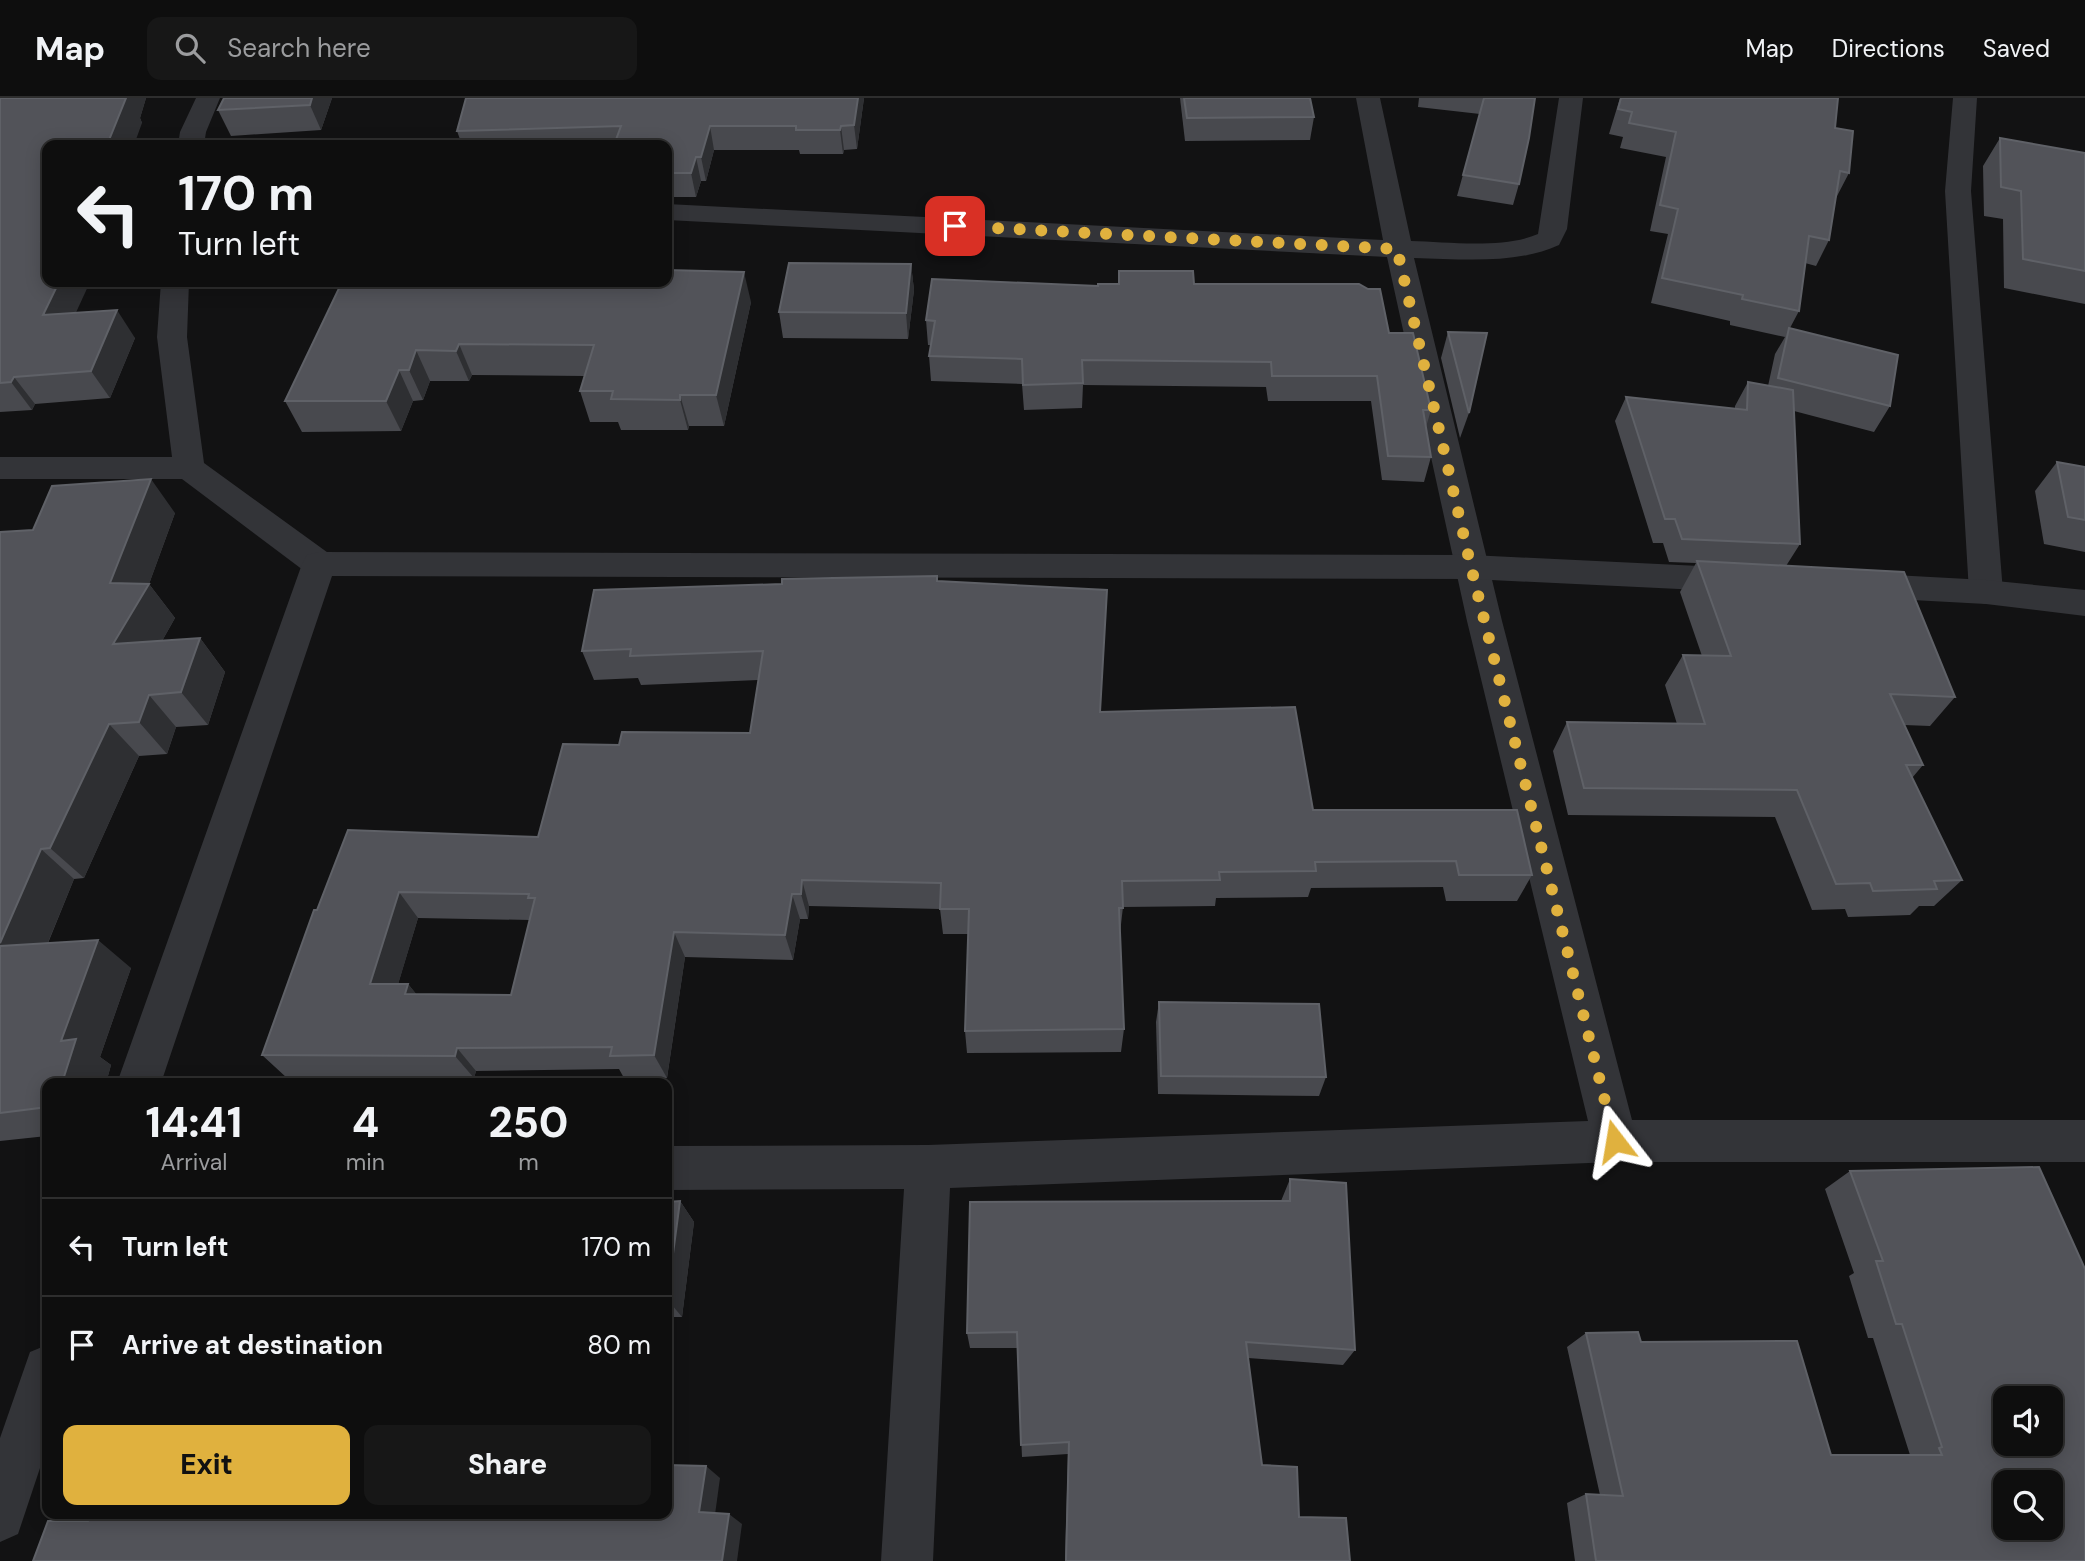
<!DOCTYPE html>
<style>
:root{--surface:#0e0e0e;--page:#171717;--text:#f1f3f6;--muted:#9b9c9e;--line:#2e2e2e;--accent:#e0b13e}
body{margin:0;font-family:"DM Sans",sans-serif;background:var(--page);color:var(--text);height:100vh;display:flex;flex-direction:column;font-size:26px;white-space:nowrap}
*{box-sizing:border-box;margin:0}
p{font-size:23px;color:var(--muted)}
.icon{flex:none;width:38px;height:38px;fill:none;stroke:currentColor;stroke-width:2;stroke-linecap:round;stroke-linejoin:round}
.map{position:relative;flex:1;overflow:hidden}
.side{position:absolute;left:42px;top:980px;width:630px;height:441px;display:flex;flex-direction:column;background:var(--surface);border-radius:14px;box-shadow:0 4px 18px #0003,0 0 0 2px var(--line)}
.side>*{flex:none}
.banner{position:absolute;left:42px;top:42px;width:630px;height:147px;border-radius:14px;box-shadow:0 4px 18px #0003,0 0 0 2px var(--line);background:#0e0e0e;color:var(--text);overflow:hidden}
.controls{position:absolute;left:1993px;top:1288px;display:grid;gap:14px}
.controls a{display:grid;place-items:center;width:70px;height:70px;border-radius:14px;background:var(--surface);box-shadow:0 4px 18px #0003,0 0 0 2px var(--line);font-size:35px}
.pin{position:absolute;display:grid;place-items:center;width:60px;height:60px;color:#fff;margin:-30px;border-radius:14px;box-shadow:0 4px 10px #0006}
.me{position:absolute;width:77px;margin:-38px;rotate:346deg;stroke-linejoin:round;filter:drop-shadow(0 0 5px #0008)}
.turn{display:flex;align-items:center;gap:24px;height:147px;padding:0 21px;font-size:32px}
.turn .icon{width:91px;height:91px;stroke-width:2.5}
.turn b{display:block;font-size:49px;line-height:60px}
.eta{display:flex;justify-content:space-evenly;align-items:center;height:119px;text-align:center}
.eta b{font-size:42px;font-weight:800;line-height:49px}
.primary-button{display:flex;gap:14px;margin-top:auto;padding:14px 21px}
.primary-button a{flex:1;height:80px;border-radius:14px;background:var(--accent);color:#111;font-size:28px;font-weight:800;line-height:80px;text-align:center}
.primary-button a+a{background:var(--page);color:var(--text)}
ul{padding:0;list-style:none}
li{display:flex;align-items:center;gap:21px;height:98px;padding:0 21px;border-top:2px solid var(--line)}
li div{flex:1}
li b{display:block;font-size:26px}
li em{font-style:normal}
header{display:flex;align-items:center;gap:42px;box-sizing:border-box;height:98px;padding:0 35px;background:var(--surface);border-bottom:2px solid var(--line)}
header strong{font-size:33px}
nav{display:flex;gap:38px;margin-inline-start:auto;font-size:24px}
.search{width:490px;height:63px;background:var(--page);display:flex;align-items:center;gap:18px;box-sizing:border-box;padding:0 24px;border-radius:14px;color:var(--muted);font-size:26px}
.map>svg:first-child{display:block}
</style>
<header>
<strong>Map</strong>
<div class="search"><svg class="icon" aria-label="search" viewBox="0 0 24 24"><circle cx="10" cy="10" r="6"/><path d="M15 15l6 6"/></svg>Search here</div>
<nav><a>Map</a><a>Directions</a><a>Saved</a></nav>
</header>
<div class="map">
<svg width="2085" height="1463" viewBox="0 0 2085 1463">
<rect width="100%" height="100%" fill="#121213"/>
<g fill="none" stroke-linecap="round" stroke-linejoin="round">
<g fill="#333438" fill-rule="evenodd">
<polygon points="196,0 220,0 206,34 204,47 178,47 180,34"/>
<path d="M1356 0H1380L1411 143C1448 144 1504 151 1538 136L1559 0H1583L1567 131 1559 147C1515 167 1461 161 1414 160L1502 523 1632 1022H2085V1064H1615L950 1090 933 1463H881L904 1091 667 1092V1048L928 1047 1588 1023 1467 523 1387 159 667 122V106L1383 142Z"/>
<polygon points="1953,0 1977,0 1971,93 2003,494 1998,503 1986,506 1974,503 1969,494 1945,93"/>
<polygon points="161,184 189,184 187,239 204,365 331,457 336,466 331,475 319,478 307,475 182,381 0,381 0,359 172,359 157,239"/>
</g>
<g fill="#333438" fill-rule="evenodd">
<polygon points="319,454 1471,457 1741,470 1753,473 1758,482 1753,491 1741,494 1471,481 332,478 161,985 117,985 302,466 307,457"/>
<polygon points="1857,475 1986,482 2085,492 2085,518 1986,506 1857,499 1845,496 1840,487 1845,478"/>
<polygon points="47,1247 47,1349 18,1436 0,1444 0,1340 30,1254"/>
</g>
</g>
<g fill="#48494e" fill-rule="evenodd">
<polygon points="0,0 146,0 140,20 142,25 47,47 76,215 135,240 110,300 35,306 32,312 0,314"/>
<polygon points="224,0 332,0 321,32 231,38 218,12"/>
<polygon points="466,0 864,0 857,51 844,52 843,56 800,56 799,52 714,52 706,83 701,83 696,99 667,99 667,47 462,47 457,33"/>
<polygon points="1180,0 1310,0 1314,19 1310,42 1185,43"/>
<polygon points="1419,0 1535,0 1519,86 1513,107 1457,98 1480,16 1418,9"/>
<polygon points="1620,0 1838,0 1835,30 1849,75 1836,100 1829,142 1816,168 1805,165 1799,213 1790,230 1890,308 1874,334 1794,313 1800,446 1786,468 1955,599 1930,628 1904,627 1923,667 1912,680 1962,782 1934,808 1919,808 1910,817 1848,819 1845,811 1812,812 1775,719 1568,717 1553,653 1567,624 1677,626 1665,587 1683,557 1702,558 1680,494 1696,465 1669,464 1663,445 1653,445 1615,323 1626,299 1735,311 1735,308 1748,284 1768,288 1775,256 1785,239 1730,227 1730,223 1651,205 1668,136 1650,133 1666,59 1620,50 1623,39 1609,36"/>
<polygon points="2000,40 2085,55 2085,206 2004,190 2003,121 1984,118 1983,68"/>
<polygon points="911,166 914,192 908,241 783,240 779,214"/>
<polygon points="1119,173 1194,186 1389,235 1431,312 1426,329 1431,359 1424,384 1382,382 1371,303 1268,303 1266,289 1083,287 1082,310 1024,312 1022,286 931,283 929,258 931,247 928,247 926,222 1098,188 1119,186"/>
<polygon points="342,184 751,204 724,328 689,328 688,332 621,332 618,324 590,324 580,293 585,278 472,277 469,283 430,283 423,302 413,303 401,333 302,334 285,303"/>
<polygon points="1448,234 1469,315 1460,340 1441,260"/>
<polygon points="2057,364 2085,369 2085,454 2044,446 2035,393"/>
<polygon points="175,415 149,486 175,520 162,543 200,540 225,574 208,627 176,629 167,656 139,658 84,780 74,781 48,845 131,870 100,959 111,967 106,985 47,985 47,1038 0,1043 0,434 33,432"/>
<path d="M938 483 1100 614 1313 712 1532 777 1517 803H1446L1443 789 1311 790 1308 799 1216 800 1215 808 1123 809 1120 835 1124 931 1121 954 967 955 965 933 968 836H943L940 811 809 808 808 821H800L793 862 685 859 667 980H624L619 971 476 973 474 980H287L262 957 317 812 538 739 619 647 750 635 758 582 641 587 638 580 594 582 582 553ZM418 820 530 822 511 897 416 896 408 886H398Z"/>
<polygon points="1159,904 1326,979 1319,998 1158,996 1156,924"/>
<polygon points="1850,1073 2085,1463 1575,1463 1567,1405 1586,1396 1600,1397 1567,1249 1586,1235 1641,1244 1831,1357 1910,1357 1873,1240 1868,1240 1849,1178 1854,1175 1825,1091"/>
<polygon points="1290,1081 1355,1252 1343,1267 1248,1260 1262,1367 1299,1419 1350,1463 1065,1463 1068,1356 1022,1359 1017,1250 970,1250 967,1235 1281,1103"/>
<polygon points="680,1103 694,1124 682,1219 667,1219 667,1104"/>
</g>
<g fill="#2e2f32">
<polygon points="124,0 146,0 140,20 142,25 134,47 107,47"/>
<polygon points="312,0 332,0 321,32 310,7"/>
<polygon points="858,0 864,0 857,51 854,27"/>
<polygon points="710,28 714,52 706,83 701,59"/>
<polygon points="841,28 844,52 843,56 840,32"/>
<polygon points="696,59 701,83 696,99 691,75"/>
<polygon points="47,125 47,154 41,143"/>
<polygon points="911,166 914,192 908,241 906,215"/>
<polygon points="744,174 751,204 724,328 716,297"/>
<polygon points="59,184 90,184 62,245 43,217"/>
<polygon points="117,212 135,240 110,300 91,273"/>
<polygon points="459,246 472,277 469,283 456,253"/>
<polygon points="416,252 430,283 423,302 409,272"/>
<polygon points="399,272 413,303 401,333 386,303"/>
<polygon points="14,279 35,306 32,312 11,284"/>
<polygon points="680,297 689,328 688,332 680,302"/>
<polygon points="151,381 175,415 149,486 175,520 141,580 113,546 110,485"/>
<polygon points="200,540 225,574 208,627 181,594"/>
<polygon points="149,597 176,629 167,656 139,624"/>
<polygon points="109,626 139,658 84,780 50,750"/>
<polygon points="41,751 74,781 35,876 0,849 0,845"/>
<polygon points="802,782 809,808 808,821 801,796"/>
<polygon points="399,794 418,820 391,910 370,886"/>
<polygon points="792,796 800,821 793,862 785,837"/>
<polygon points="674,834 685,859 667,980 654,957"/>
<polygon points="98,842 131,870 100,959 111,967 106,985 62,985 61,943"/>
<polygon points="408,886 428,910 405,896"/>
<polygon points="457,950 476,973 474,980 455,958"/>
<polygon points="680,1103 694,1124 682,1219 667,1201"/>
<polygon points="706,1368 720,1380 714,1424 699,1414"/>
<polygon points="729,1416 742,1426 737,1463 722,1463"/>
</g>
<g fill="#525359" stroke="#5f6167" stroke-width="2" fill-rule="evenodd">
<polygon points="0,0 126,0 107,47 47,47 47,125 41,143 47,143 47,184 59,184 43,217 117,212 91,273 14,279 11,284 0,285"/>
<polygon points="224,0 312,0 310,7 218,12"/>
<polygon points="466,0 858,0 854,27 841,28 840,32 796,32 796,28 710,28 701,59 696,59 691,75 667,75 667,47 614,47 621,28 457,33"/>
<polygon points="1184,0 1310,0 1314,19 1187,20"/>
<polygon points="1484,0 1535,0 1529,40 1519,86 1463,77"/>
<polygon points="1621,0 1838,0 1835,30 1853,33 1849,75 1840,73 1829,142 1809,138 1799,213 1742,201 1743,197 1662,180 1678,111 1660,107 1676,34 1629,25 1632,14 1618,11"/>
<polygon points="2000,40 2085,55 2085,173 2023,161 2021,93 2001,89"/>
<polygon points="789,165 911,166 906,215 779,214"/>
<polygon points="667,172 744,174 716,297 680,297 680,302 611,301 613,293 580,293 594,247 459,246 456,253 416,252 409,272 399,272 386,303 285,303 342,184 667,184"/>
<polygon points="1119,173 1193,173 1194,186 1359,186 1368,191 1380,191 1389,235 1413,235 1431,312 1423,312 1431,359 1388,358 1377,278 1272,278 1271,264 1082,262 1083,285 1023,287 1022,261 929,258 935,223 926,222 932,181 1098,188 1098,186 1119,186"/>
<polygon points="1789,230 1898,257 1890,308 1778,280"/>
<polygon points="1448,234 1487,235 1469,315"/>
<polygon points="1748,284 1793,292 1800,446 1682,441 1675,421 1665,421 1626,299 1747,312"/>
<polygon points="2057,364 2085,369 2085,422 2068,419"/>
<polygon points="151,381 110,485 149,486 113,546 200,540 181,594 149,597 139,624 109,626 50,750 41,751 0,845 0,434 33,432 52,388"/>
<polygon points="1697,463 1904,474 1955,599 1890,596 1923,667 1906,667 1962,782 1934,783 1937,791 1873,793 1870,785 1836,786 1797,692 1584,690 1567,624 1705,626 1683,557 1731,558"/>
<path d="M937 478V483L1107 492 1100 614 1295 609 1313 712H1517L1532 777H1459L1456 763 1315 764 1316 773 1219 774 1220 782 1122 783 1123 810H1119L1124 931 965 933 969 811H940L941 785 802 782 801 796H792L785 837 674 834 654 957 610 958 612 949 457 950 455 958 262 957 314 812H317L348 732 538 739 563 646 619 647 622 634 750 635 763 553 630 558 631 551 582 553 594 492 782 486V481ZM399 794 529 796 528 800H535L511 897 405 896 408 886H370Z"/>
<polygon points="98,842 61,943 76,941 62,985 47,985 47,1009 0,1015 0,848"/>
<polygon points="1159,904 1319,906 1326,979 1161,978"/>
<path d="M2039 1069 2085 1171V1463H1596L1586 1396 1623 1398 1586 1235 1638 1234 1641 1244 1797 1243 1831 1357H1942L1939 1350 1942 1349 1902 1226H1896L1876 1163H1883L1850 1073ZM2006 1300H2051V1346H2006ZM2006 1384H2051V1430H2006Z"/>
<polygon points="1290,1081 1346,1085 1355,1252 1246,1244 1262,1367 1297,1369 1299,1419 1346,1420 1350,1463 1066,1463 1069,1344 1021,1347 1017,1234 967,1235 970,1104 1290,1103"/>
<polygon points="680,1103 667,1201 667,1104"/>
<polygon points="667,1367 706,1368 699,1414 729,1416 722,1463 33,1463 48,1423 88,1423 90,1416 667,1416"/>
</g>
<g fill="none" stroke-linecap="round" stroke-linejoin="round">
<polyline stroke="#e0b13e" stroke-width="12" stroke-dasharray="0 21.6" points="955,128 1397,151 1471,469 1615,1043"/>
</g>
</svg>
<div class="controls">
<a><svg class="icon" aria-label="sound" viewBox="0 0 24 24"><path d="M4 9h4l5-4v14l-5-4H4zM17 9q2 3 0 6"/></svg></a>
<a><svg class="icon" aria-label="search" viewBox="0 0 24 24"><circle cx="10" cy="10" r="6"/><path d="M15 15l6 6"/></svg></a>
</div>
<div class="pin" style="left:955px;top:128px;background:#d93025"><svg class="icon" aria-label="arrive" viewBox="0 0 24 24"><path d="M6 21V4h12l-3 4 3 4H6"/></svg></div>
<svg class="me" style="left:1615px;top:1043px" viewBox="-20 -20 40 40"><path d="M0-17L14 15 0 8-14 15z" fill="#e0b13e" stroke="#fff" stroke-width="4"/></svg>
<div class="banner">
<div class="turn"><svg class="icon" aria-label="left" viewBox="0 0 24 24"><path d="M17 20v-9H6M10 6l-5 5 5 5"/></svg><div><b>170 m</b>Turn left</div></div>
</div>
<section class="side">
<div class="eta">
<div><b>14:41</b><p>Arrival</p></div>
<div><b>4</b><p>min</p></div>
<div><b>250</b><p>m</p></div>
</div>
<ul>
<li><svg class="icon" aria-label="left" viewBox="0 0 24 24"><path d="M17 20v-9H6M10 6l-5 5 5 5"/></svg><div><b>Turn left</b></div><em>170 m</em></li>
<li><svg class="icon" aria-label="arrive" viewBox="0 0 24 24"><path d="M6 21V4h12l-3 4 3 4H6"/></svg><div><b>Arrive at destination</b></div><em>80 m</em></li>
</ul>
<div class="primary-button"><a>Exit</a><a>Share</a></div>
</section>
</div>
